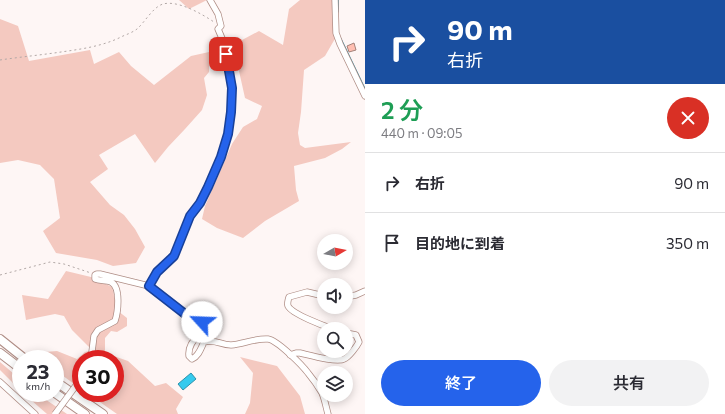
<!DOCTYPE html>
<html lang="ja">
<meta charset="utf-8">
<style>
:root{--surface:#fff;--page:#f2f2f3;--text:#2b2b33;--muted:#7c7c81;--line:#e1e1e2;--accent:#2563eb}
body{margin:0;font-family:Commissioner,"Noto Sans JP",sans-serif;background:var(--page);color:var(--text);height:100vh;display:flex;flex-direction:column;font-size:15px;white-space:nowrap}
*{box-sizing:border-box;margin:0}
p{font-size:13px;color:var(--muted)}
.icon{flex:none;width:22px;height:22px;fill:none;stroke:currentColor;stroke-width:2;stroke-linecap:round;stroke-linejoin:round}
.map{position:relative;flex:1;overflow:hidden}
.details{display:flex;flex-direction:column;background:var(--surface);width:360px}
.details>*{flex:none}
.hud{background:#1a4fa0;color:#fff;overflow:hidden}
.needle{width:26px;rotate:81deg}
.fabs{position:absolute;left:317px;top:234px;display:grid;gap:8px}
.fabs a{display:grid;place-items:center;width:36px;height:36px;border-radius:50%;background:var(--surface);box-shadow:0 2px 10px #0003;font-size:20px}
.speed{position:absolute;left:12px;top:350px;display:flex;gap:8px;font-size:20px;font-weight:700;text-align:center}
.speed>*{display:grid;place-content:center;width:52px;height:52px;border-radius:50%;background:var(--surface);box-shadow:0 2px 10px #0003;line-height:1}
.speed small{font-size:10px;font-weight:400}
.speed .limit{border:6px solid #d22;background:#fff;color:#111}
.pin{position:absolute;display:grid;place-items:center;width:34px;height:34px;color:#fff;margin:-17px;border-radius:8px;box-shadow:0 2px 6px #0006}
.me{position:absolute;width:44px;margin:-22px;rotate:295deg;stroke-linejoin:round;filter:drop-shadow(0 0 3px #0008)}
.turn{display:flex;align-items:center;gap:14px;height:84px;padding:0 16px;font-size:18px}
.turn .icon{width:52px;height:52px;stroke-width:2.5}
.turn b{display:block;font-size:28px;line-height:34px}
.round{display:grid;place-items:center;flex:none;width:42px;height:42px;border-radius:21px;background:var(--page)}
.overview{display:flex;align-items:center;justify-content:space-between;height:68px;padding:0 16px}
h1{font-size:24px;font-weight:600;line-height:30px;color:#1e9e55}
.button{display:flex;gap:8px;margin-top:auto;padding:8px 16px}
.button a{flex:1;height:46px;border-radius:24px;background:var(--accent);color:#fff;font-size:16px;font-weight:600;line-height:46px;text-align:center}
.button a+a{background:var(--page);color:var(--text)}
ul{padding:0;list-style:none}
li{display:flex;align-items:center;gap:12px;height:60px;padding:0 16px;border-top:1px solid var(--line)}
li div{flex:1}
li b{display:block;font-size:15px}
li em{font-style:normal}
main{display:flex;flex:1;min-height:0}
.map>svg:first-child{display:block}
</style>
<main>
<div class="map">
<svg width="365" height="414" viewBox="0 0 365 414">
<rect width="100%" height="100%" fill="#fef6f5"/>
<g fill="#f4c9c0">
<polygon points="179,0 207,0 189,9"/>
<polygon points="300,0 334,0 336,37 325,56 304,70 301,112 298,133 300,145 305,148 351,142 342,149 325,158 294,166 296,190 299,201 265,221 243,238 217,228 202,219 205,206 232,144 243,127 257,119 262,106 245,98 235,53 242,40 259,31 283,45 289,9"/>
<polygon points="0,19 18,26 29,61 90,50 94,64 119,52 131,66 154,85 191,56 209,52 209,72 204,78 207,95 202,110 185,129 168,147 155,163 135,134 99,155 108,169 90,182 110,205 124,215 135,229 145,247 136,263 113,266 97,260 56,253 43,231 60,218 54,179 40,165 18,160 0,163"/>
<polygon points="66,271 91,277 112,287 118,311 127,318 127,326 117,332 111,331 105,338 105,353 128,361 155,386 166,383 183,397 176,409 178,414 117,414 87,393 115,393 115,359 81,359 81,389 55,370 55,359 40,359 33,353 57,351 77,359 85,352 92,350 72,330 64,316 55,314 40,317 26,320 22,295 48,299"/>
<polygon points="240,357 277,366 300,396 305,414 245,414 250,403 253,373"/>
<polygon points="0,362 21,380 21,391 0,370"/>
<polygon points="23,393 36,393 67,414 47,414"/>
</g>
<polygon fill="#35caee" stroke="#2e92ab" points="191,373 196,379 183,390 178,384"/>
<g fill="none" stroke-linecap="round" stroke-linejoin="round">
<g stroke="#2e92ab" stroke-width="1.5">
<polyline points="338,0 338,12"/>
<polyline points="341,39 365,89"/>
</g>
</g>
<polygon fill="#ffbeb1" stroke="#a3827a" points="354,43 356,50 349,52 347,46"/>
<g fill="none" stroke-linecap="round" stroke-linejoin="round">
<defs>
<g id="minor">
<polyline points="335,0 336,33 340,44 365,96"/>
<polyline points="149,286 157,273 174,255 186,226 191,216 200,203 208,187 221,157 228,134 231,112 232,88 227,65 224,43 218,29 221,26 218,14 210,0"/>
<path d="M324 296 307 292 289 297C288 300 287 303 288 306 292 314 324 326 333 329"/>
<polyline points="346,297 356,295 365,291"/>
<path d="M290 355 296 353H300C309 355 337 363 344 359 349 357 357 346 359 342L356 335 346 333"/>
<path d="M91 359 94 336 98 330 115 321C118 312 121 287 111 282 106 280 100 281 95 279V275L97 274H100L149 286 185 314 206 325 207 328C205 332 203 332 199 335 193 340 188 347 189 356L192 359C199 356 201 348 204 342 216 339 220 345 231 345 243 344 256 338 268 339 277 340 302 365 308 373 313 379 318 386 322 393 325 400 326 407 328 414"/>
<polyline points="0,382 35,414"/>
</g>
<g id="highway">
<polyline points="0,339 25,359"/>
<polyline points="0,353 21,369"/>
<polyline points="55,381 103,414"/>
<polyline points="55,393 85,414"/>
</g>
</defs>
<use href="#minor" stroke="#af8d85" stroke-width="7"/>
<use href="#highway" stroke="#af8d85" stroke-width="10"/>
<g stroke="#b2a8a6" stroke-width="1" stroke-dasharray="2 3" stroke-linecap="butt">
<path d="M0 60C20 57 41 55 61 52 82 49 104 46 123 36 128 34 133 32 137 29 145 22 153 7 163 4 178 0 202 14 214 22"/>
<polyline points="0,275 50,262 64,264 91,273"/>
</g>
<use href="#minor" stroke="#fff" stroke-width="5.5"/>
<use href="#highway" stroke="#fff" stroke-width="8"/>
<defs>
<polyline id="minor-bridge" points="55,414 80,380"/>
</defs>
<use href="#minor-bridge" stroke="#af8d85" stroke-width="7" stroke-linecap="butt"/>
<use href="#minor-bridge" stroke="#fff" stroke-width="5.5"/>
</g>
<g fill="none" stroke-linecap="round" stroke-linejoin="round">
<defs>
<polyline id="route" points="202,322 185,314 149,286 157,272 174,256 190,216 200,203 208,187 221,157 228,134 231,112 232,88 226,54"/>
</defs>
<use href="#route" stroke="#184099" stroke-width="10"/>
<use href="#route" stroke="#2563eb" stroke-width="7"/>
</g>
</svg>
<div class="fabs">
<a><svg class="needle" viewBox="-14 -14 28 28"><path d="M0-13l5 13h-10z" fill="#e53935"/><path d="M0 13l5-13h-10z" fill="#7c7c81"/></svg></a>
<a><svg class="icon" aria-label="sound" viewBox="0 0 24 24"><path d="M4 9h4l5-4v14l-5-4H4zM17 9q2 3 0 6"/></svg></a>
<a><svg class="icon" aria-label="search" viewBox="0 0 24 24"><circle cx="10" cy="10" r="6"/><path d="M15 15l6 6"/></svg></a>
<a><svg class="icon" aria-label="layers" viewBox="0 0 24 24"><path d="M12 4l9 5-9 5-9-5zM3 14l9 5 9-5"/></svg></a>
</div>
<div class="speed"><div>23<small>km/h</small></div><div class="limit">30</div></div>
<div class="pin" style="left:226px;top:54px;background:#d93025"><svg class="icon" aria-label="arrive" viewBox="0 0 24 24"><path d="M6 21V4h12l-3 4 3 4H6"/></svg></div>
<svg class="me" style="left:202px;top:322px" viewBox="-20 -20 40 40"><circle r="19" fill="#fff"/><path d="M0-13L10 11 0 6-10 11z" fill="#2563eb"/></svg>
</div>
<section class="details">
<div class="hud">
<div class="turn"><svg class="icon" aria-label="right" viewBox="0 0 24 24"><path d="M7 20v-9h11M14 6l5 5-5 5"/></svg><div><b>90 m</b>右折</div></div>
</div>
<div class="overview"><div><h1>2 分</h1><p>440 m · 09:05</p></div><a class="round" style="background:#d93025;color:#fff"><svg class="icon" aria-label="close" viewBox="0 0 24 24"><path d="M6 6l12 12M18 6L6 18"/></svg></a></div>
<ul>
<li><svg class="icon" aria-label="right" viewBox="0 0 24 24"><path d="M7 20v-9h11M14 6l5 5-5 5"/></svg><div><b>右折</b></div><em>90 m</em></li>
<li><svg class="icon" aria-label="arrive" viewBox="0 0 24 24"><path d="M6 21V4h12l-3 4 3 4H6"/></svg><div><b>目的地に到着</b></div><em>350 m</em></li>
</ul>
<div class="button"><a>終了</a><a>共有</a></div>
</section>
</main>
